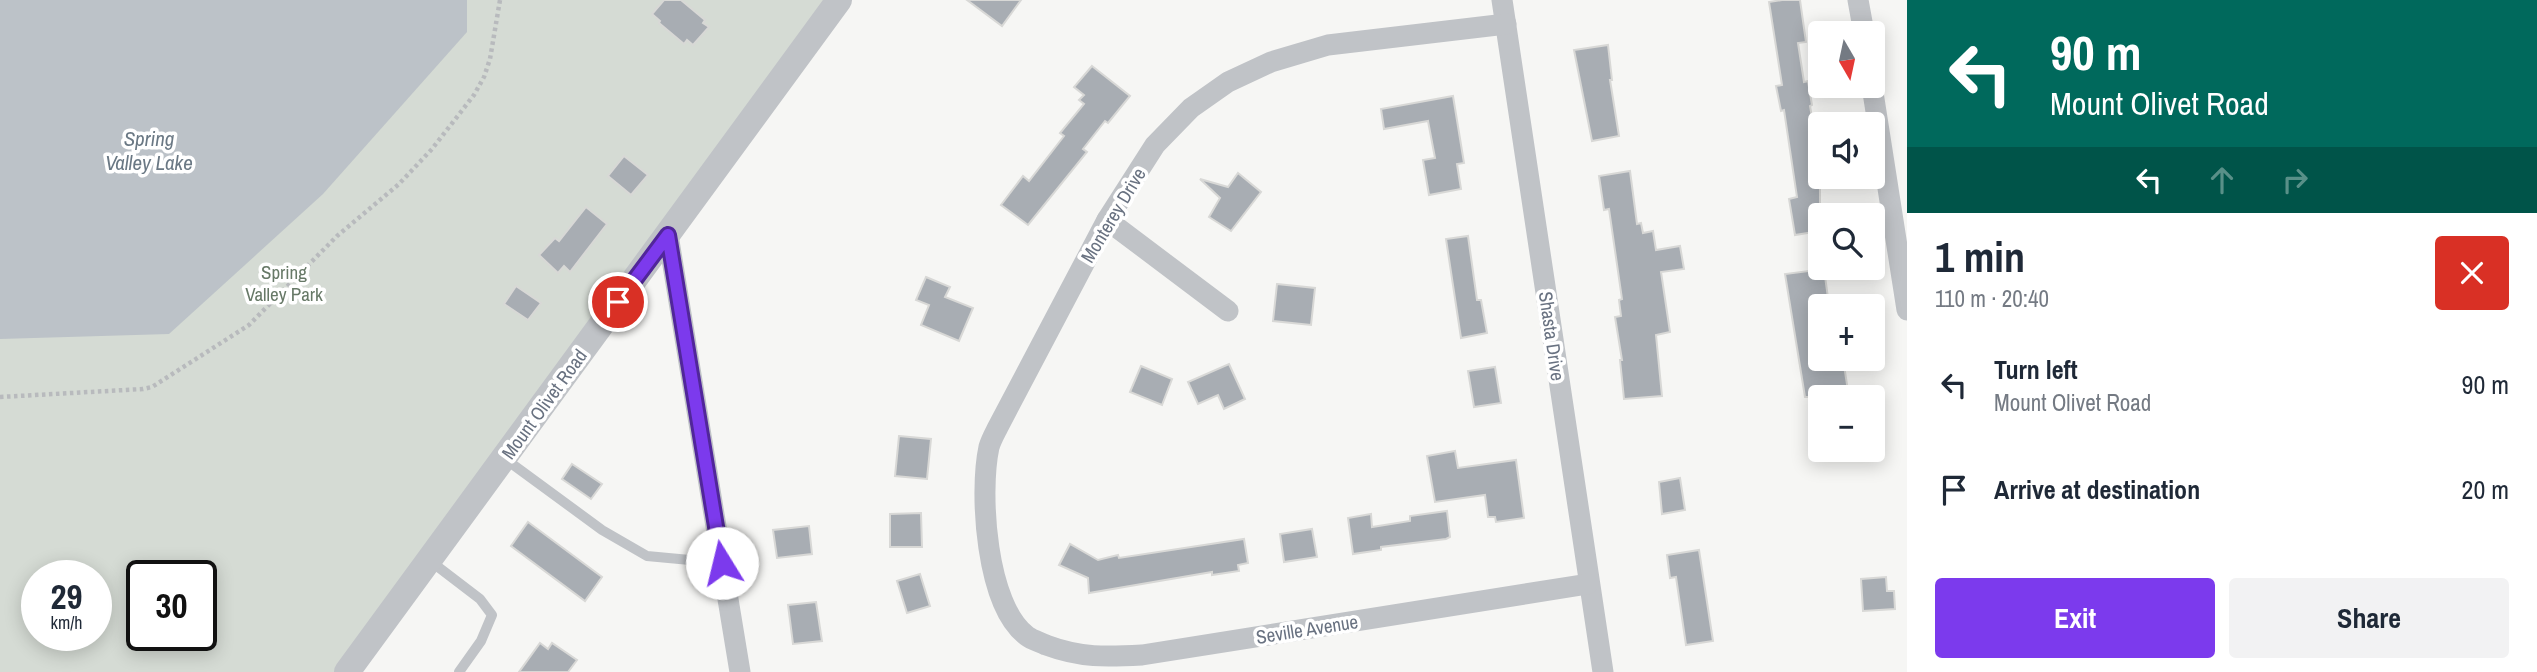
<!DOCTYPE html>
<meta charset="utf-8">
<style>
:root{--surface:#fff;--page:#f2f2f3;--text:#1f2937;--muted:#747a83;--accent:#7c3aed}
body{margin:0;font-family:"Archivo Narrow",sans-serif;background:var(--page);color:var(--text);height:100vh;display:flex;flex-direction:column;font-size:26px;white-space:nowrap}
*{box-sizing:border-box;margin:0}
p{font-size:23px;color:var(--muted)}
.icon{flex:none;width:38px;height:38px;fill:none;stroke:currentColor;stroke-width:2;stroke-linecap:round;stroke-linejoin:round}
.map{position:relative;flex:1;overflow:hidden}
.drawer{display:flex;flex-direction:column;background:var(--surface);width:630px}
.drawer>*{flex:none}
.guide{background:#00695c;color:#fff;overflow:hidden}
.needle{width:46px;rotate:171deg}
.fabs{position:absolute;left:1808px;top:21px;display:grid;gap:14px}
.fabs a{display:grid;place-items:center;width:77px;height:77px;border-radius:7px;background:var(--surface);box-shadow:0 4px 18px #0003;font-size:35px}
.speed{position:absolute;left:21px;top:560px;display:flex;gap:14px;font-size:35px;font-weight:700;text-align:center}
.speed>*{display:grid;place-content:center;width:91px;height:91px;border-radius:50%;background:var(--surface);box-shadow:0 4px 18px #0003;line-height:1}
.speed small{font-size:18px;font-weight:400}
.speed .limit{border:4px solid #111;border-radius:10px;background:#fff;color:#111}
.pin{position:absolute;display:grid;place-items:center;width:60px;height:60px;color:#fff;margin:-30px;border:4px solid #fff;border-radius:50%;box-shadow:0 2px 7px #0007}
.me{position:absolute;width:77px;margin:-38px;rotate:351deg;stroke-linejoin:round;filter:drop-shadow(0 0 5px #0008)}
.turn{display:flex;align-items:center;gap:24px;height:147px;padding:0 28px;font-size:32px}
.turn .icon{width:91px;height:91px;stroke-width:2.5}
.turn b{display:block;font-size:49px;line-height:60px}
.lanes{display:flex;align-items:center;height:66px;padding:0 28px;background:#0003;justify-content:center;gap:35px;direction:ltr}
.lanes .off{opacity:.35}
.round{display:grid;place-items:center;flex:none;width:74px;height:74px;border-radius:7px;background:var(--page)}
.headline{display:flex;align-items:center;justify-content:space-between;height:119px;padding:0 28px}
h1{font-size:42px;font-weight:700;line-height:52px}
.cta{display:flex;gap:14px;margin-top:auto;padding:14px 28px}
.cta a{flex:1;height:80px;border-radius:7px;background:var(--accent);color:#fff;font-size:28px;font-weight:700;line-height:80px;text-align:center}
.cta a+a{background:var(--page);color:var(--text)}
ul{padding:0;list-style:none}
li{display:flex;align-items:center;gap:21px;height:105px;padding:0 28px}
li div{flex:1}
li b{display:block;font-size:26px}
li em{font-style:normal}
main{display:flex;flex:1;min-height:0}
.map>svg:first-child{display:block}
</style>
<main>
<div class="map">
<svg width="1907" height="672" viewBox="0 0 1907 672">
<rect width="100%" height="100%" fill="#f6f6f4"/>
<path fill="#d5dbd4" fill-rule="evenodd" d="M0 0H839L351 672H0ZM37 576H96V635H37ZM142 576H201V635H142Z"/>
<polygon fill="#bcc2c8" points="0,0 467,0 467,32 323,194 169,334 0,339"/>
<g fill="#a8adb3" stroke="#d8d8d6" stroke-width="2">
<polygon points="664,0 681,0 705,20 703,23 709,27 693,45 687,40 684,44 659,23 660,21 652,14"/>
<polygon points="967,0 1021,0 1002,26"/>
<polygon points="1782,0 1800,0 1806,42 1798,43 1804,82 1808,81 1812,105 1810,106 1820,162 1820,231 1795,235 1789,199 1797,197 1784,110 1781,111 1776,86 1782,85 1769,2"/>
<polygon points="1608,45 1612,80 1610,80 1619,136 1592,141 1574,50"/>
<polygon points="1092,66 1130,96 1108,123 1105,121 1083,149 1087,152 1028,225 1001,205 1023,176 1029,181 1064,136 1060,133 1084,104 1079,100 1084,95 1074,87"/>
<polygon points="1453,96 1464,163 1457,164 1461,189 1429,195 1423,160 1435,158 1428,121 1384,129 1381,109"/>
<polygon points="624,156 648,175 631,195 608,176"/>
<polygon points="1630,171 1637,224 1641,223 1643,233 1653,231 1656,250 1680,246 1684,269 1661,272 1670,332 1656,335 1662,396 1624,399 1620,360 1622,360 1615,317 1621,316 1619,300 1622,299 1609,209 1604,210 1599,176"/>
<polygon points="1238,173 1261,192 1231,231 1209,217 1220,198 1200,179 1228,187"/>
<polygon points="586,207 607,224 570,272 564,266 558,273 539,255 555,238 559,241"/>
<polygon points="1468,236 1477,300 1481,300 1487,333 1461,338 1446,239"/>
<polygon points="1824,269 1829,305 1820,306 1820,359 1843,359 1849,397 1805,397 1785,274"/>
<polygon points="926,277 950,287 945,297 973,308 959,341 921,325 929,305 916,300"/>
<polygon points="1277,284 1315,288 1311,325 1273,321"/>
<polygon points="516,286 541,303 528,320 504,304"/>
<polygon points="1229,364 1245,399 1224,409 1218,395 1198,404 1188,382"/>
<polygon points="1141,366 1172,379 1162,405 1130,392"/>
<polygon points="1495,367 1501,403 1474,407 1468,371"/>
<polygon points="899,436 931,439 927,479 895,476"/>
<polygon points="1455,451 1458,468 1516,460 1524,518 1496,522 1495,517 1488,517 1485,495 1435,502 1427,456"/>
<polygon points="572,464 602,484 591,499 562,479"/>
<polygon points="1680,478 1685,510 1662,514 1659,482"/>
<polygon points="1447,511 1450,537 1446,539 1381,547 1381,550 1353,554 1348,518 1371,514 1372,527 1410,521 1410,516"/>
<polygon points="921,513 922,547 890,547 890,514"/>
<polygon points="528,522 602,577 585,601 511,546"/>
<polygon points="809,526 812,554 777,558 773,530"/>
<polygon points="1312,529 1317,557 1284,562 1280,534"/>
<polygon points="1244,539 1248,563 1238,565 1239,571 1212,575 1212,572 1089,593 1088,578 1059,565 1070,544 1098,560 1118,555 1119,558"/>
<polygon points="1699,550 1713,641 1686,645 1676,577 1670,578 1667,555"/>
<polygon points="920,574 930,606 907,613 897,581"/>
<polygon points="1886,577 1887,591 1894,591 1895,609 1863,611 1861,579"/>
<polygon points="816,602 822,641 793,644 788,605"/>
<polygon points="540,643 548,649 552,643 577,660 568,672 519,672"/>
</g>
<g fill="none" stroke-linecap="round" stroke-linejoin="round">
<polyline stroke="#b8babd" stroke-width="4.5" stroke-dasharray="3.5 3.5" stroke-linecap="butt" points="0,397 143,389 152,387 249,325 337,236 399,184 432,149 474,95 484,77 490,59 500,0"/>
<g stroke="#c0c3c7" stroke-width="10">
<polyline points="504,458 602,530 647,556 722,563"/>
<polyline points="429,560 480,599 492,615 481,641 459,672"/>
</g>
<g stroke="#c0c3c7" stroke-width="21">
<polyline points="1502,0 1603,672"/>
<polyline points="1858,0 1864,33"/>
<path d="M1506 24 1328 45 1271 62 1228 82 1191 108 1155 145 1107 220 998 427C995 433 991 440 989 447 979 493 986 606 1027 636 1032 640 1040 642 1046 645 1081 658 1106 657 1142 655L1588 584"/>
<polyline points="1872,86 1907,310"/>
<polyline points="1107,220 1228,311"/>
<polyline points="668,235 740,672"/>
</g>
<polyline stroke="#c0c3c7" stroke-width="26" points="347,672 839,0"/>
</g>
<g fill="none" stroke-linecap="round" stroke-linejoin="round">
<defs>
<polyline id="route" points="618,302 668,235 722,563"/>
</defs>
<use href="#route" stroke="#51269a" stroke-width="18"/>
<use href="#route" stroke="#7c3aed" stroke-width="12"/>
</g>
<g text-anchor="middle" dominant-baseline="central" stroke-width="7" stroke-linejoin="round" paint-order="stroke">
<g font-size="19" fill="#697281" stroke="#fff">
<text transform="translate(1113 215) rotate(-59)">Monterey Drive</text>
<text transform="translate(1552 336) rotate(82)">Shasta Drive</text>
<text transform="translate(544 404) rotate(-54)">Mount Olivet Road</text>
<text transform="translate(1307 629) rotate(-9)">Seville Avenue</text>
</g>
<g font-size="19" fill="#677967" stroke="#fff">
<text x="284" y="272">Spring<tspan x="284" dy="22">Valley Park</tspan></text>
</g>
<g font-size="21" font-style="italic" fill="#6a7884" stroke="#fff">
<text x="149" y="138">Spring<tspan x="149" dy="24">Valley Lake</tspan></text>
</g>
</g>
</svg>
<div class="fabs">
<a><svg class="needle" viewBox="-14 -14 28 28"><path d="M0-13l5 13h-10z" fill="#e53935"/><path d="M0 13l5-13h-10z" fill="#747a83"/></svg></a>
<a><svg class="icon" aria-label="sound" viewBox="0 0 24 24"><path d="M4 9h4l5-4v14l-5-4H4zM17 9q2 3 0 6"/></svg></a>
<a><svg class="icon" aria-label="search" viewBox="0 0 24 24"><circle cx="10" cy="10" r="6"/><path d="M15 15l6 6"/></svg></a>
<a>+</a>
<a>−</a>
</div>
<div class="speed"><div>29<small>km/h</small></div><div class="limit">30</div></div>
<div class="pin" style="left:618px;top:302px;background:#d93025"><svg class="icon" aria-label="arrive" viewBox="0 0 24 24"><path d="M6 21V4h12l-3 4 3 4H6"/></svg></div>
<svg class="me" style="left:722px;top:563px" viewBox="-20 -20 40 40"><circle r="19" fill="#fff"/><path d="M0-13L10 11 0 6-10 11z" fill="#7c3aed"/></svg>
</div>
<section class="drawer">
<div class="guide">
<div class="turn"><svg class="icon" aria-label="left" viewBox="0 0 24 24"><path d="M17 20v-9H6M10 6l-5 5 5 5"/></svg><div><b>90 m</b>Mount Olivet Road</div></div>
<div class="lanes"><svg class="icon" aria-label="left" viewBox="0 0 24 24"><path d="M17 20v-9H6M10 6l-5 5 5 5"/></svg><svg class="icon off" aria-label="ahead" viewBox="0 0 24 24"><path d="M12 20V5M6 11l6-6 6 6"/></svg><svg class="icon off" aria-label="right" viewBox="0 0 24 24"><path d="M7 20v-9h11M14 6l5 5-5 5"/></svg></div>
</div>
<div class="headline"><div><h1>1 min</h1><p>110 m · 20:40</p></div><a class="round" style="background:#d93025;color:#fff"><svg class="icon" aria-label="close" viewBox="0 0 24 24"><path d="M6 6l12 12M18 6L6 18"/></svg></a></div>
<ul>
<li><svg class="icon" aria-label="left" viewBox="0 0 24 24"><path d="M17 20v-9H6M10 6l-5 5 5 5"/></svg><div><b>Turn left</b><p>Mount Olivet Road</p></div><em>90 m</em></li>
<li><svg class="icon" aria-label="arrive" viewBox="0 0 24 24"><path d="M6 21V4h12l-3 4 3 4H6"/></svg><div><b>Arrive at destination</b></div><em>20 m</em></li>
</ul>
<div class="cta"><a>Exit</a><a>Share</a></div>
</section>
</main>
